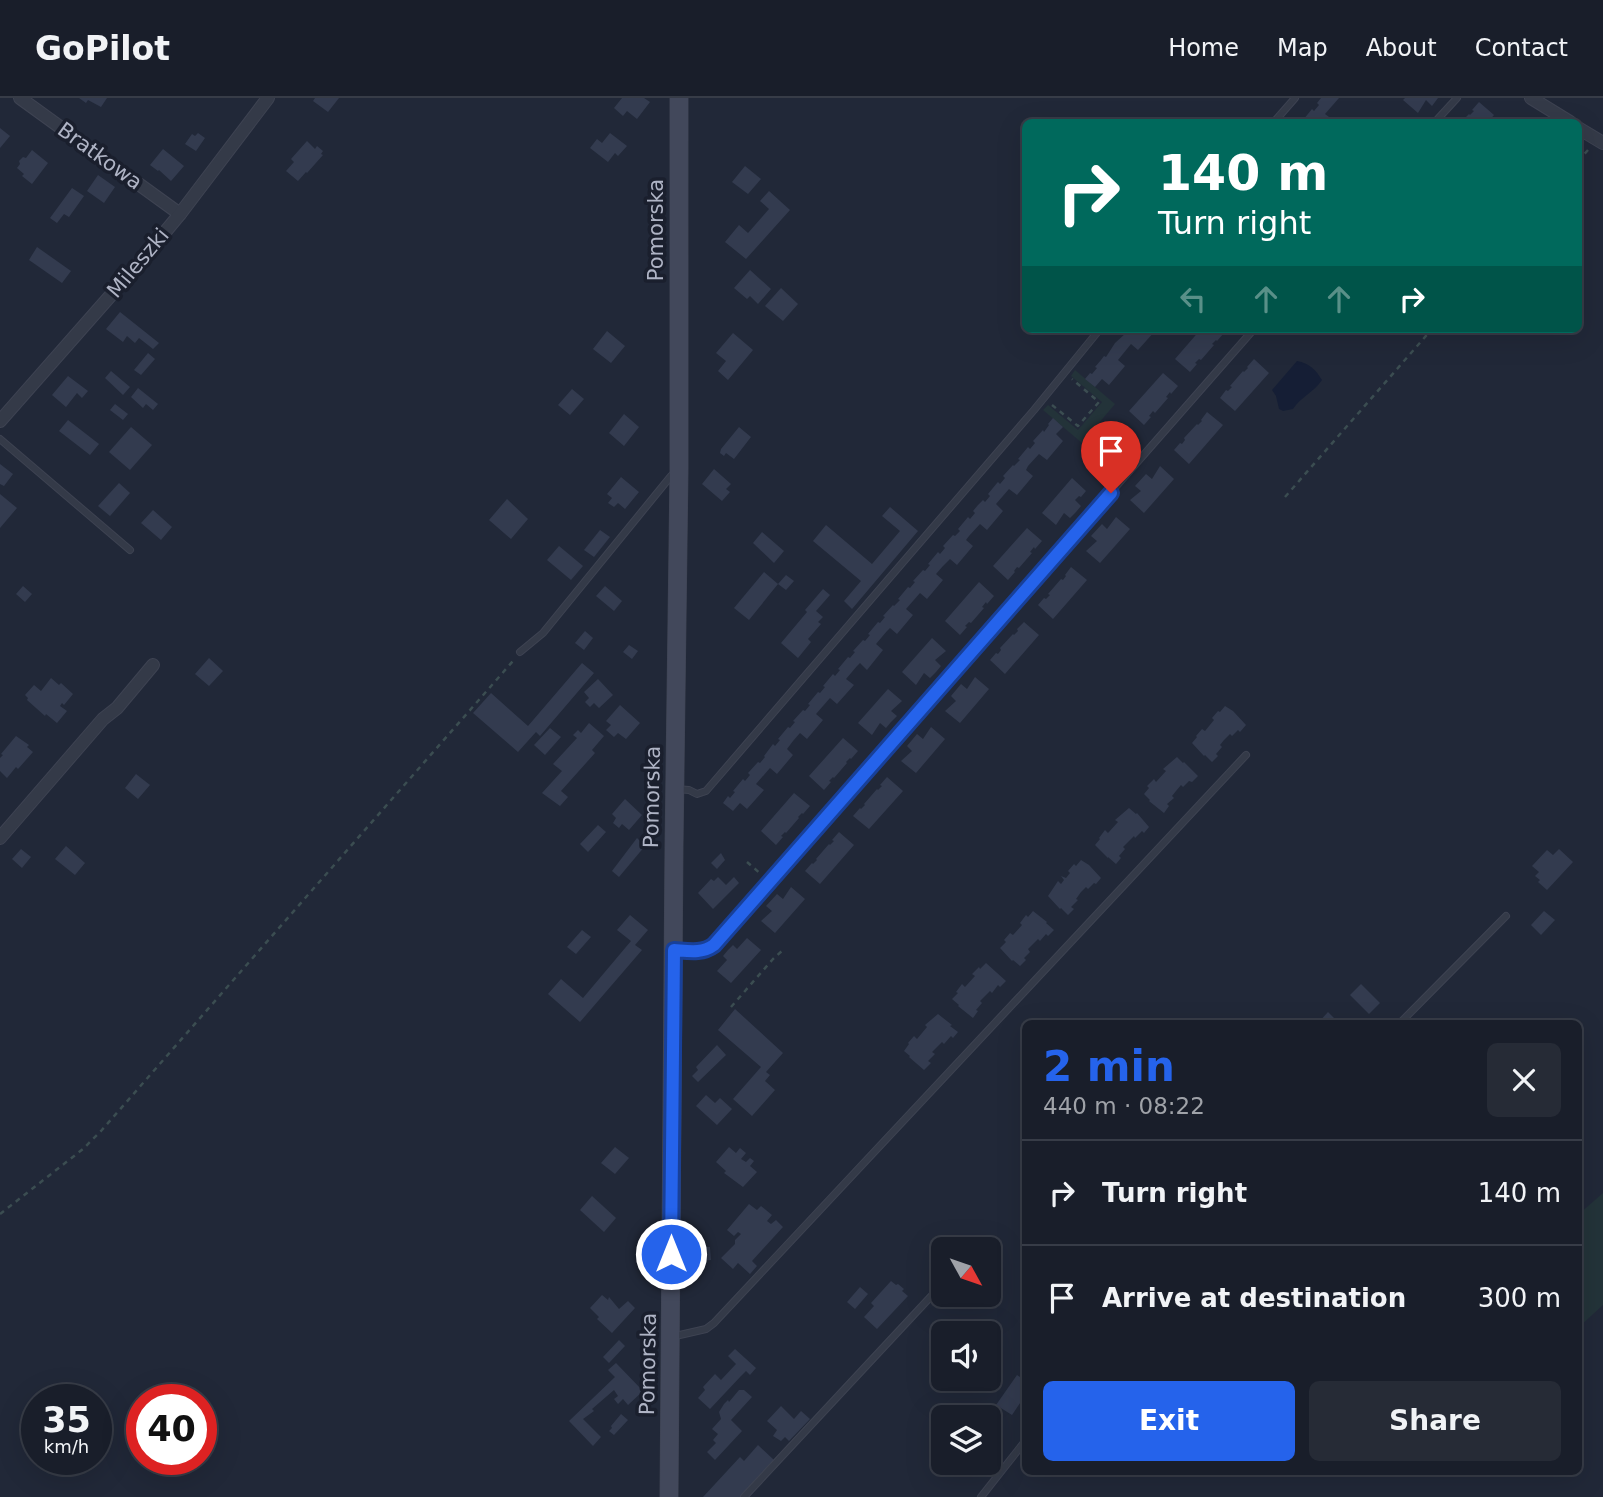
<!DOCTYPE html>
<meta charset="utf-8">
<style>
:root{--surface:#191e2a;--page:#262b36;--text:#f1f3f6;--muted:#9fa2a8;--line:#373c47;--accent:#2563eb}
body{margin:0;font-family:"DejaVu Sans",sans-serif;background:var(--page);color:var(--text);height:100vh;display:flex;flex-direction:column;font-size:26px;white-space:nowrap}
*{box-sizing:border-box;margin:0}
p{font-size:23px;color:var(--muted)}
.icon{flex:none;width:38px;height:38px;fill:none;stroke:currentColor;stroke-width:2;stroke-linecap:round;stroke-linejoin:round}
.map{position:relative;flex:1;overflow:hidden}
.sheet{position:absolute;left:1022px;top:922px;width:560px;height:455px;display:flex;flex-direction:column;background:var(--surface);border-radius:10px;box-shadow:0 7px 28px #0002,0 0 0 2px var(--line)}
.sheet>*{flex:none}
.banner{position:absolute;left:1022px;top:21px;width:560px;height:214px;border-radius:10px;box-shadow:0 7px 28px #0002,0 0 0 2px var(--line);background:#00695c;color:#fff;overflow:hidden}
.needle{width:46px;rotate:130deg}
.controls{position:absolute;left:931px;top:1139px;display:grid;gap:14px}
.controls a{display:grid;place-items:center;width:70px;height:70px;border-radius:10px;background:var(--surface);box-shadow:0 7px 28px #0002,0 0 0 2px var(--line);font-size:35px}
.speed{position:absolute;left:21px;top:1286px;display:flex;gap:14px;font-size:35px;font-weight:700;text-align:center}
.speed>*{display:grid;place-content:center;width:91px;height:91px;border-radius:50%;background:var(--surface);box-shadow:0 7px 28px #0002,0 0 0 2px var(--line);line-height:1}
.speed small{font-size:18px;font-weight:400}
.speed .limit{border:10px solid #d22;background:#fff;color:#111}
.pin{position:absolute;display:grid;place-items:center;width:60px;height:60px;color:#fff;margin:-72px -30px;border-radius:50% 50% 50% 0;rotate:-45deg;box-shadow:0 0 7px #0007}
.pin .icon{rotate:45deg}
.me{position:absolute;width:77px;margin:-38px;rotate:0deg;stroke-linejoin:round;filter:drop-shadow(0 0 5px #0008)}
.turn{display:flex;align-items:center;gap:24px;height:147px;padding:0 21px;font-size:32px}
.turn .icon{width:91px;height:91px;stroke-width:2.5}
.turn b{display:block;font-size:49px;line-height:60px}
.lanes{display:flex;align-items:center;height:66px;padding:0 21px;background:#0003;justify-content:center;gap:35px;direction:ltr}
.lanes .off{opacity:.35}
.round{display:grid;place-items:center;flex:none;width:74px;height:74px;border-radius:10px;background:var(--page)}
.summary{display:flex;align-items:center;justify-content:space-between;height:119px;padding:0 21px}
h1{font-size:42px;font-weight:700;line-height:52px;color:var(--accent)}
.cta{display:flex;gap:14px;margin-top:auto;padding:14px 21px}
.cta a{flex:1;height:80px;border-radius:10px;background:var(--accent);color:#fff;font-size:28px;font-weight:700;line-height:80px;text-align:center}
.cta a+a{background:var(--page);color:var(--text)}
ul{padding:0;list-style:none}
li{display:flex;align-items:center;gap:21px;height:105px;padding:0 21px;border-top:2px solid var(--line)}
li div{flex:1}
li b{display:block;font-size:26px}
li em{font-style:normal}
header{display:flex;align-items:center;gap:42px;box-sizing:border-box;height:98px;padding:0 35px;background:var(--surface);border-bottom:2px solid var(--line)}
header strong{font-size:33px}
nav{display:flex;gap:38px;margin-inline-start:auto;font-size:24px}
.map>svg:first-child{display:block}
</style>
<header>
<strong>GoPilot</strong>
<nav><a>Home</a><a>Map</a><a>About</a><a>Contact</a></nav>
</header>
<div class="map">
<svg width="1603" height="1399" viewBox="0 0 1603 1399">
<rect width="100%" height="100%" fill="#212838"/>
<g fill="#233339">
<polygon points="1075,272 1115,306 1082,345 1043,312 1048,307 1078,332 1102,304 1071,278"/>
<polygon points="1603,1095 1603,1207 1579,1229 1579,1116"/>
</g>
<path fill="#151e35" d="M1297 263C1309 265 1316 272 1322 282 1314 294 1301 299 1293 311L1283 313 1279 311 1276 298 1272 292Z"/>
<g fill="#333b4f">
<polygon points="79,0 107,0 101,9 88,2 86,5"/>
<polygon points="315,0 339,0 328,14 313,3"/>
<polygon points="622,0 644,0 650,4 637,21 627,13 623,18 614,10"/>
<polygon points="1321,0 1339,0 1325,16 1333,22 1330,24 1305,24 1303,22 1312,11 1314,13 1319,7 1317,5"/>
<polygon points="1405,0 1438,0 1432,8 1426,2 1418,15 1403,2"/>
<polygon points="1479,4 1494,17 1488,24 1461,24 1469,16 1470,17 1474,13 1472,12"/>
<polygon points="0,30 10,38 0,50"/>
<polygon points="198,35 205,40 196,53 185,46 192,36 195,38"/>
<polygon points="610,35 627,48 618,58 615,55 608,64 590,50 597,41 602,45"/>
<polygon points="307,43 315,51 317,48 323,53 321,56 323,57 307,75 306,74 298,83 286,73 294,64 291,61"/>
<polygon points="163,51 184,68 171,83 159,72 158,73 150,67"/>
<polygon points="32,52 48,65 32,86 22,78 24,76 17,70 20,66 19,63 23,59 26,60"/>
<polygon points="745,68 761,81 748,96 732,84"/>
<polygon points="98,77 115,89 104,105 87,93"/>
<polygon points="72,90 84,98 69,119 64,116 57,125 50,120"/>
<polygon points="769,93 790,112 746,161 725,144 739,127 748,135 769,111 760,103"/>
<polygon points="37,149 71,173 62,185 29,162"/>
<polygon points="750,172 771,191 758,206 750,198 747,201 734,190"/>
<polygon points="781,190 798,206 783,223 765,208"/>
<polygon points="120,214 159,245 153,251 139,240 135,245 127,238 123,244 106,231"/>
<polygon points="1127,231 1153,231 1155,233 1138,252 1131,246 1118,262 1125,268 1109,287 1102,281 1095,289 1085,281 1090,275 1092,276 1097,270 1095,269 1101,262 1104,258 1106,259 1115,245 1126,235 1125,234"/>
<polygon points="1201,231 1219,231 1224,235 1217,243 1216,242 1212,246 1214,247 1201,262 1199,261 1195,265 1197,266 1190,274 1175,261"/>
<polygon points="607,233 625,248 611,265 593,251"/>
<polygon points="733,235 753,252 728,282 718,273 726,263 716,255"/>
<polygon points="148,255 155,261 141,277 134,272"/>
<polygon points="1254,261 1269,275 1235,313 1220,300 1226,292 1228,293 1232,289 1230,288 1243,273 1244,274 1248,270 1247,269"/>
<polygon points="111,273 130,289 123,297 105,280"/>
<polygon points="1163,275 1178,288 1171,296 1170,294 1166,299 1168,300 1155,315 1153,313 1149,318 1151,319 1144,327 1129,313"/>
<polygon points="68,278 88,293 82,300 77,295 66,309 52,297"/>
<polygon points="138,290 158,306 153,312 146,306 143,310 131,299"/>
<polygon points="572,291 584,301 570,317 558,307"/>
<polygon points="115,306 128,316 123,322 110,312"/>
<polygon points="1207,314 1223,327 1189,366 1174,352 1180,345 1182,346 1185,342 1184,340 1197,326 1198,327 1202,323 1201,322"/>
<polygon points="624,316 639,329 624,348 609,335"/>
<polygon points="1053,320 1063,329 1056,336 1063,343 1047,362 1039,356 1028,368 1026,372 1033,378 1017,397 1009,391 996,406 1003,413 987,432 980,426 969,438 966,442 973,448 957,467 950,461 943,468 936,476 943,482 927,501 920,495 906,511 913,517 897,536 890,530 887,533 876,546 883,552 867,572 860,565 857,568 846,581 854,587 837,606 830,600 816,616 823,622 807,641 800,635 793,643 787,651 793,657 777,676 770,670 756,686 764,692 747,711 740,705 733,713 723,705 728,698 730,700 735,694 733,693 743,681 745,683 750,677 748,675 758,664 760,665 765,659 764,658 773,646 775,648 780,642 778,641 788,629 790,630 795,624 793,623 803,612 805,613 810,607 808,606 818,594 820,595 825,589 823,588 833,576 835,578 840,572 838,571 848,559 850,560 855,554 853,553 863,542 865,543 870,537 868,536 878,524 880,525 885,519 883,518 893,507 894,508 900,502 898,501 908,489 910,490 915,484 913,483 923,472 925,473 930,467 928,466 938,454 940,456 945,450 943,448 953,437 955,438 960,433 958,431 968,419 970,421 975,415 973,413 978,407 983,402 985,404 990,398 988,396 997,385 998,384 1000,386 1005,380 1003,378 1013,367 1014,368 1020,362 1018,361 1028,349 1030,351 1035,345 1033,343 1043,332 1044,334 1049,327 1048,326"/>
<polygon points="68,322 99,346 90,357 59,333"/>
<polygon points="131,329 152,347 130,372 109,354"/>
<polygon points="739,329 751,339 734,361 726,355 724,358 720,355 721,351"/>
<polygon points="1116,330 1130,343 1125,349 1123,347 1119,352 1125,357 1120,364 1114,370 1108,364 1100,377 1086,364"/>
<polygon points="0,366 13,376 4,388 0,386"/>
<polygon points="1160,368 1174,381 1144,415 1130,402 1141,393 1135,388 1146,376 1152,381"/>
<polygon points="714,371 731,386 726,391 730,394 722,403 702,386"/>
<polygon points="621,379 639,394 625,411 618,405 614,409 608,405 612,400 607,396"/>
<polygon points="1072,380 1086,393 1081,399 1079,398 1075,402 1081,408 1076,414 1070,420 1064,415 1056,427 1042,415"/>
<polygon points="119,385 130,395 110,418 98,408"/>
<polygon points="0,396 17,410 0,430"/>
<polygon points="507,401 528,421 511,441 489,422"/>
<polygon points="890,409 918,433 852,511 844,503 861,483 813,443 826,427 872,466 900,433 882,418"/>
<polygon points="153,412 172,429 161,442 141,425"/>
<polygon points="1116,419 1130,431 1100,465 1086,453 1097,443 1091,438 1102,426 1107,431"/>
<polygon points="1027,430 1042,443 1035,451 1034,449 1030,454 1032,455 1019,470 1017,469 1014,473 1015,474 1008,482 993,468"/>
<polygon points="600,432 610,439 594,459 584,452"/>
<polygon points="762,434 784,453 774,465 753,445"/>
<polygon points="559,448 583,468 571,482 547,462"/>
<polygon points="1071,469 1087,482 1053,521 1038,507 1044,500 1046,501 1050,497 1048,496 1061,481 1063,482 1066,478 1065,477"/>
<polygon points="764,474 778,486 749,522 734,510"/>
<polygon points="786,477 794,483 786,492 778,486"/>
<polygon points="979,484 994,498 987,506 986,504 982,509 984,510 971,525 969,524 965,528 967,529 960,537 945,523"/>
<polygon points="23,488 32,496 25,504 16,496"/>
<polygon points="605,488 622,503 614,513 596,498"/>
<polygon points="823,491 830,497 816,513 823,519 818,524 821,526 808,541 811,544 798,560 781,545 807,514 805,512"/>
<polygon points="1024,524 1039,537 1005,576 990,562 996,555 998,556 1001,552 1000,550 1013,536 1014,537 1018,533 1017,531"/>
<polygon points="585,533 593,540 584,552 575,545"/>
<polygon points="932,540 946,553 935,562 941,568 936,574 930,580 924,575 916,587 902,574"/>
<polygon points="629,547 638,553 632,561 623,554"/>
<polygon points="209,560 223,573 209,588 195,576"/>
<polygon points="582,565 594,575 540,638 536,634 518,654 473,615 491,595 528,628"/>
<polygon points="975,579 989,591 960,625 945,613 956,603 951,598 961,586 967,591"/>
<polygon points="51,580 59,587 61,585 73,596 64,607 62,605 60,608 67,613 57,625 46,616 45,618 27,602 28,600 25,597 34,587 41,593"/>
<polygon points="598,581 613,597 599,610 594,605 590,609 585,604 589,600 584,594"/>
<polygon points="888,591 902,603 891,613 897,618 891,624 886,630 880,625 872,637 858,625"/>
<polygon points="620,607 640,625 626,641 618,635 614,639 606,632 611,627 606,623"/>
<polygon points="1225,608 1233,613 1246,627 1240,634 1238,632 1232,638 1230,636 1224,642 1220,647 1222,649 1216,656 1218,658 1212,664 1205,657 1204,658 1192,645 1197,639 1196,638 1202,631 1205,633 1214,622 1212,620 1218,613 1220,614"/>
<polygon points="589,625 604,638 592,652 595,655 561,693 568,699 560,708 542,695 562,673 553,666 577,640 573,637 578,632 581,635"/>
<polygon points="931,629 945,641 916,675 901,663 912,653 907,648 917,636 923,641"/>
<polygon points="550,630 561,639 545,657 534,647"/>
<polygon points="16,638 29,647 27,649 33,654 18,671 16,669 7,680 0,673 0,660 3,657 1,656"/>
<polygon points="843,640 858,653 851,661 850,660 846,664 847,665 834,680 833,679 829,683 831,684 824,692 809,678"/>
<polygon points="1177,659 1183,665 1184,664 1198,678 1192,684 1189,683 1183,689 1181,687 1176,693 1172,698 1174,700 1167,706 1169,708 1164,715 1149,703 1150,702 1144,696 1149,690 1147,688 1154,681 1156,684 1166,673 1163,671"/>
<polygon points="136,676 150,687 138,701 125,690"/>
<polygon points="887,679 903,693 869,731 853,718 860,710 861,711 865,707 864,706 877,691 878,692 882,688 880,687"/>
<polygon points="794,695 810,708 803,716 802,715 798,719 799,720 786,735 785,734 781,738 783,739 776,747 761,733"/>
<polygon points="625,701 642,717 629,732 622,726 619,730 613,725 616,720 612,716"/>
<polygon points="1129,710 1136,716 1137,715 1149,729 1144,735 1142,733 1135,740 1134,738 1123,749 1125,751 1119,758 1121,760 1116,766 1108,759 1108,760 1095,747 1100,741 1099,740 1105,732 1108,735 1118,724 1115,722"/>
<polygon points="598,727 606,734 588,754 580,746"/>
<polygon points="839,734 854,747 820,786 805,773 812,765 813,766 817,762 816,761 829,746 830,747 834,743 832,742"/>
<polygon points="637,740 645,748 619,779 612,773"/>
<polygon points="66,748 85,765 75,777 55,761"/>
<polygon points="21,751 31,759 22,770 12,761"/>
<polygon points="1559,751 1573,764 1547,792 1538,784 1540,782 1535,778 1539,774 1532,768 1547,752 1553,757"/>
<polygon points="721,755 725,762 717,771 711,765"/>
<polygon points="1081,762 1089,767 1101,780 1096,786 1094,785 1088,791 1086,789 1081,794 1076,801 1078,802 1071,809 1074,811 1068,817 1061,810 1060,811 1048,798 1058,783 1061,786 1064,782 1061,778 1066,780 1070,775 1068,773 1074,766 1076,768"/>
<polygon points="718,779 726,787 734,779 739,785 713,811 698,795 711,781 714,783"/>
<polygon points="791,789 805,801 775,835 761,823 772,813 766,808 777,796 783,801"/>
<polygon points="1033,813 1047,824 1046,825 1054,832 1048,838 1046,836 1040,843 1038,841 1028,851 1030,854 1024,860 1026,862 1020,868 1013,862 1012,863 1000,850 1006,844 1004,842 1010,835 1013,837 1022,827 1020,825 1026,817 1028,819"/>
<polygon points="1544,813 1555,822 1541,837 1531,827"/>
<polygon points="630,817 648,832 635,847 642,852 580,924 548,896 561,881 583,900 631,843 617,832"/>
<polygon points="582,832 591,839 576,856 567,849"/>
<polygon points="747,840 761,852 731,885 717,873 727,862 723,858 728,852 733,847 737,851"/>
<polygon points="986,865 1006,883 1000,889 998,887 992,895 990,893 980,903 982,905 976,912 978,913 973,920 958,908 959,907 952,901 958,895 956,894 962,886 965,889 975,878 972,876 979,869 980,871"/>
<polygon points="1361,886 1380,905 1369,916 1350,897"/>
<polygon points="735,911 783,955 766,974 770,977 765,983 775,992 752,1018 733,1001 761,969 718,932"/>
<polygon points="1328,914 1340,926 1317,926"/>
<polygon points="938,916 952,927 950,928 958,934 953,940 951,938 944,946 942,944 932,954 935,956 928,963 931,965 924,972 909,959 910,958 904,953 909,946 908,945 914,938 917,941 927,929 925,927"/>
<polygon points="717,947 726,957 698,984 692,978 698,972 696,969"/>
<polygon points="706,997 715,1005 720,1000 732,1011 717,1027 696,1008"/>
<polygon points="615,1049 629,1060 615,1076 601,1065"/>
<polygon points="729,1049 736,1055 740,1050 746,1055 741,1061 746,1064 750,1060 754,1063 750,1068 757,1074 743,1089 724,1075 726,1073 716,1064"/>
<polygon points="592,1098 616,1120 604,1134 580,1112"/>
<polygon points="749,1106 757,1112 761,1108 772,1117 767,1123 771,1126 776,1122 783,1129 752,1163 757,1168 750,1176 738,1165 733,1171 721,1160 735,1146 735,1142 741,1136 738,1134 734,1138 727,1132"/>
<polygon points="701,1149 710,1149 711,1162 702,1163"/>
<polygon points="891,1183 896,1187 898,1186 904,1191 902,1193 908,1198 877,1231 864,1219 874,1208 871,1205"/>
<polygon points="860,1189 868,1196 855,1211 847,1204"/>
<polygon points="602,1197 608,1202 609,1199 619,1211 628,1203 635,1210 612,1235 597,1221 599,1219 590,1210"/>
<polygon points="619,1242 625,1248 609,1265 603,1259"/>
<polygon points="735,1251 756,1270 750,1277 746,1273 741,1278 710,1311 698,1300 705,1292 703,1289 715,1276 721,1282 736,1266 728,1258"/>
<polygon points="616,1265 643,1293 628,1307 623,1301 618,1306 614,1301 618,1298 614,1292 592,1311 594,1313 583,1321 601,1339 593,1348 569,1323 615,1279 608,1272"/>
<polygon points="1017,1277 1026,1283 1026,1305 1022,1302 1012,1317 996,1307"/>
<polygon points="739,1292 744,1292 752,1299 731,1322 742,1333 715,1362 707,1354 716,1345 713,1342 718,1336 712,1331 721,1321 719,1314 724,1306 728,1302 729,1304"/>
<polygon points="781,1308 794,1321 801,1313 810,1321 789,1343 785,1339 781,1343 773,1338 777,1332 767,1323"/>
<polygon points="621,1316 628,1322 614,1337 609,1333 612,1330 611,1328"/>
<polygon points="758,1347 774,1362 740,1399 703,1399 740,1359 744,1363"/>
</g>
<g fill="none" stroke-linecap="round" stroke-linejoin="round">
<defs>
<g id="lane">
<polyline points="1274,24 1295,0"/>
<polyline points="1435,24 1457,0"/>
<polyline points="0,341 130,452"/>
<polyline points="520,554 543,535 671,378 677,373"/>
<polyline points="676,691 689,692 697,696 706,693 1034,312 1100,231"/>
<path d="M676 852C689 853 703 855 714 847L1254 231"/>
<polyline points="1399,926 1506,818"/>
<polyline points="671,1239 706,1231 714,1225 1246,657"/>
<polyline points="744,1399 936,1193"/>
<polyline points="981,1399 1026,1342"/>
</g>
<g id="street">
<polyline points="20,0 180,116"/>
<polyline points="1531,0 1570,24"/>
<polyline points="1578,30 1603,45"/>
<polyline points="0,323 141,163 180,116 268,0"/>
<polyline points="0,740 103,621 117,610 153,567"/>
</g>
<polyline id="secondary" points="669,1399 674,749 679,372 679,0"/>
</defs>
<use href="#lane" stroke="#3e4352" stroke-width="8"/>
<use href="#street" stroke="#3e4352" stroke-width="14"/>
<use href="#secondary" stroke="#3e4352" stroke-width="19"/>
<g stroke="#3b4d51" stroke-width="2.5" stroke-dasharray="5 5" stroke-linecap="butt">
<polyline points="1578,63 1588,52"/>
<polyline points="1052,307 1078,328 1099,304 1072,281"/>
<polyline points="1285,399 1432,231"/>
<polyline points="747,764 762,777"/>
<polyline points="731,909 773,861 783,852"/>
<polyline points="0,1116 83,1051 101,1033 513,563"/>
</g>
<use href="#lane" stroke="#343a48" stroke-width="6"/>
<use href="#street" stroke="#343a48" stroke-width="12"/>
<use href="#secondary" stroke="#42485b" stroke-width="18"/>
</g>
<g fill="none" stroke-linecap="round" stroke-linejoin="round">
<defs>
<path id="route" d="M671 1156 674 852C688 853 702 856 714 847L1111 395"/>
</defs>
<use href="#route" stroke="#184099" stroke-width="18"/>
<use href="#route" stroke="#2563eb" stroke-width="12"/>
</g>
<g text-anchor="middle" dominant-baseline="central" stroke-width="7" stroke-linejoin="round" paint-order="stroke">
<g font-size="21" fill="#afb4c5" stroke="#1a1f2d">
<text transform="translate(100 58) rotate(36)">Bratkowa</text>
<text transform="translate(656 132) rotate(-90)">Pomorska</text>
<text transform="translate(138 165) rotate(-50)">Mileszki</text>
<text transform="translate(652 699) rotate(-89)">Pomorska</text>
<text transform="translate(648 1266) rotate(-89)">Pomorska</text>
</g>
</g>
</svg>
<div class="controls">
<a><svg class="needle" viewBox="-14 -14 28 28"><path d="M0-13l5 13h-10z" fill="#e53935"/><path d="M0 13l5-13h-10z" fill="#9fa2a8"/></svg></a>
<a><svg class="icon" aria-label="sound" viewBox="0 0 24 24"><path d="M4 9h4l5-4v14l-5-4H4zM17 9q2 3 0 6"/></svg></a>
<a><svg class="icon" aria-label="layers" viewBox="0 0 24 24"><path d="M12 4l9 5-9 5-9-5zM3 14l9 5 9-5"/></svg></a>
</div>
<div class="speed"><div>35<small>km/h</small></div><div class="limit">40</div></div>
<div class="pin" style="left:1111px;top:395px;background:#d93025"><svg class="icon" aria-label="arrive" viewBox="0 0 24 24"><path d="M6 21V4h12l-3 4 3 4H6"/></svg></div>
<svg class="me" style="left:671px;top:1156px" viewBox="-20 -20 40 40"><circle r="17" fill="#2563eb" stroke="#fff" stroke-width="3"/><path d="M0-11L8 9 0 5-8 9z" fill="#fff"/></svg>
<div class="banner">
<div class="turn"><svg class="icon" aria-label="right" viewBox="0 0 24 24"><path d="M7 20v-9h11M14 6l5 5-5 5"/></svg><div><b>140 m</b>Turn right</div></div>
<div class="lanes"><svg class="icon off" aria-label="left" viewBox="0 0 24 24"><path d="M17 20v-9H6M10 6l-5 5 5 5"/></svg><svg class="icon off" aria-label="ahead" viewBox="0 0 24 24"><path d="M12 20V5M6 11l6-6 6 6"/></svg><svg class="icon off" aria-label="ahead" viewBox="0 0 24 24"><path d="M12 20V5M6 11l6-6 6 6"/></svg><svg class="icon" aria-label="right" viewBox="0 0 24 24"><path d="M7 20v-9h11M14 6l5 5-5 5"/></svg></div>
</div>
<section class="sheet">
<div class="summary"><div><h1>2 min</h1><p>440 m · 08:22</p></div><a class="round"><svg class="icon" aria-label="close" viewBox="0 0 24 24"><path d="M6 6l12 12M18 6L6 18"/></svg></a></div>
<ul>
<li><svg class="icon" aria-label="right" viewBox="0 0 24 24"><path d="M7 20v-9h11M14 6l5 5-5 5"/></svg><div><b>Turn right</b></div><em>140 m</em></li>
<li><svg class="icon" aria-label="arrive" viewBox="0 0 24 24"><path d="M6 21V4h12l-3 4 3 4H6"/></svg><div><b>Arrive at destination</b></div><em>300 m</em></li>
</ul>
<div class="cta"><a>Exit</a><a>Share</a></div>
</section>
</div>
